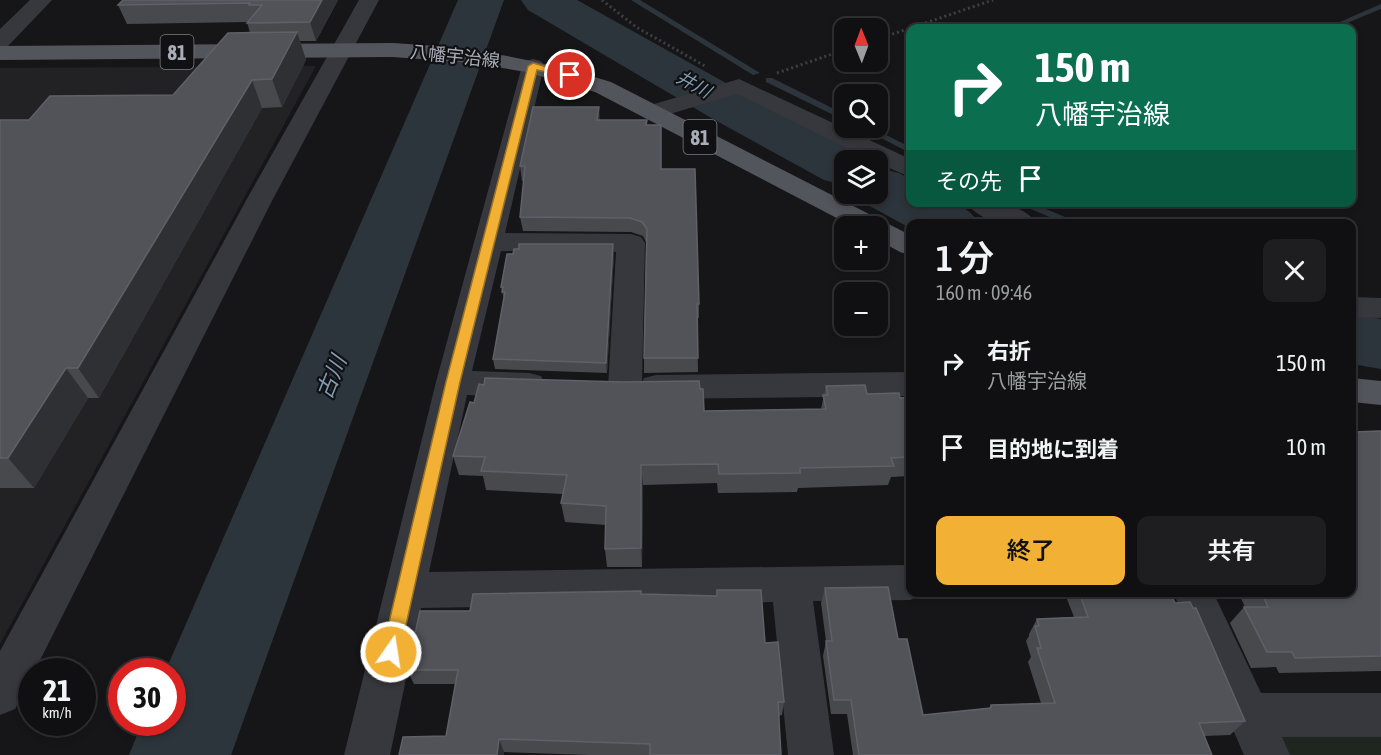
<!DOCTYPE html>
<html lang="ja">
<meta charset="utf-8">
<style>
:root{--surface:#101012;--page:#1e1e20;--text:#f1f3f6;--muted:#9c9d9f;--line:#303032;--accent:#f2b134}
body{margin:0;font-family:"Asap Condensed","Noto Sans JP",sans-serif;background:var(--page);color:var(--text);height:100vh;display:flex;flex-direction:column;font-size:22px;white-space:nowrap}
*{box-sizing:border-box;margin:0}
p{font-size:20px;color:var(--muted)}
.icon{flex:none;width:33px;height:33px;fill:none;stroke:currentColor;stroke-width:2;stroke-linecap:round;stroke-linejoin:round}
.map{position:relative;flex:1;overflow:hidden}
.side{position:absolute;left:906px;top:219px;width:450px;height:378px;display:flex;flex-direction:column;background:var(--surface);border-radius:12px;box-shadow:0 3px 9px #0003,0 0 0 2px var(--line)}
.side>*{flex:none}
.top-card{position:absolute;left:906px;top:24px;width:450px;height:183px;border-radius:12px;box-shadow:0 3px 9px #0003,0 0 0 2px var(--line);background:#0b6e4f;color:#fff;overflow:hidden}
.needle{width:39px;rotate:359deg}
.buttons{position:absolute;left:834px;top:18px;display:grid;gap:12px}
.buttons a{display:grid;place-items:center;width:54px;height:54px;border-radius:12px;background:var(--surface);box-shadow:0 3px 9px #0003,0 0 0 2px var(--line);font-size:30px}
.speed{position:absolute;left:18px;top:658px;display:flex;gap:12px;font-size:30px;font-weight:700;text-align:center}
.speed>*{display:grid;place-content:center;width:78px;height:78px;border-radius:50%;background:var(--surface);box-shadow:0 3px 9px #0003,0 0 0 2px var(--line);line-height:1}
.speed small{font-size:15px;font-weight:400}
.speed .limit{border:9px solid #d22;background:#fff;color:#111}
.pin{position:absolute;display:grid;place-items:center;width:51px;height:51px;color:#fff;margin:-26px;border:3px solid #fff;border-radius:50%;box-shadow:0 2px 6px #0007}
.me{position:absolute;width:66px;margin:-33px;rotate:13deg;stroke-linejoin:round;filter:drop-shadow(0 0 4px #0008)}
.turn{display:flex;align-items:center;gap:21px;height:126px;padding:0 30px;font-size:27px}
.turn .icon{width:78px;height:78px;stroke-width:2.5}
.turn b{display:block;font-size:42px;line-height:51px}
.then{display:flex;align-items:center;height:57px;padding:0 30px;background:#0003;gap:12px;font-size:22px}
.round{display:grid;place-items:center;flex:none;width:63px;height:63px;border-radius:12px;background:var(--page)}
.overview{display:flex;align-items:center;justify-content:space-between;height:102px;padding:0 30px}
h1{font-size:36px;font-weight:600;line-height:45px}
.button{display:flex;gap:12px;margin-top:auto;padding:12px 30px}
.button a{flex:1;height:69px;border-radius:12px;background:var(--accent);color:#111;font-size:24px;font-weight:600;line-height:69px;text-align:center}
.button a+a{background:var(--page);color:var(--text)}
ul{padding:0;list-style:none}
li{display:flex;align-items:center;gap:18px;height:84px;padding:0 30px}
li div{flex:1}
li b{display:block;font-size:22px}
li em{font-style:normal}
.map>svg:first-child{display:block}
</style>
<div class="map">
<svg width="1381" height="755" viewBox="0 0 1381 755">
<rect width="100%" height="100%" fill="#161618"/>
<polygon fill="#222225" points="316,66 0,644 0,68"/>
<polygon fill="#1e261f" points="1276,733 1381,734 1381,755 1286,755"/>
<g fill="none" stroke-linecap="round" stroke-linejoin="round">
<g fill="#2c353c" fill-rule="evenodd">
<polygon points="631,0 640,0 760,73 753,75"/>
<polygon points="1381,4 1381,9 1335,28 1326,28"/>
<polygon points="766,78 772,78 844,114 844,120 766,82"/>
<polygon points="862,128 872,128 910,147 910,153"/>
<polygon points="1014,202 1029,202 1082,224 1066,224"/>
</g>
<g fill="#2c353c" fill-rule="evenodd">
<polygon points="458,0 504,0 231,755 129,755 142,723 172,723 172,672 165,672"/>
<polygon points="521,0 577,0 751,97 864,156 868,160 844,160 844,185 824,180 713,119 528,10"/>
<path d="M878 168 899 173 910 179V202C940 202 961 196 980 224H910V228L857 199 854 194H878Z"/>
<polygon points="1352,314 1381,319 1381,369 1352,364"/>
</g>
<g stroke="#3d3f44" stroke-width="3" stroke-dasharray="2 3" stroke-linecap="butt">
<polyline points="602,0 636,27 705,66"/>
<polyline points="878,39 993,0"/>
<polyline points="777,73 844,50"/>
</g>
<g fill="#37383d" fill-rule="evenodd">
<polygon points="30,0 52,0 8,46 0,48 0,29"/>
<polygon points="359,0 379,0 274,197 34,672 32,672 32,677 15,709 0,715 0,651 248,197"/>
<polygon points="533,59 541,61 544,66 505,233 631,234 641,237 645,243 642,383 644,378 656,375 910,372 910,396 656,399 644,396 641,390 637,397 625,400 613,397 608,388 616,252 501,251 472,371 529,373 541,376 546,385 541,394 529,397 467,395 429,572 910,565 910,592 925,592 924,594 910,600 813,601 834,755 788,755 773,602 421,608 390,755 344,755 436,382 522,66 525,61"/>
<polygon points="739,79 910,159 910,177 878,163 878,160 872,160 737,94 653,119 644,117 641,112 644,107"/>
<path d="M966 202C989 202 1022 201 1037 224 1013 224 981 225 966 202Z"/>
<polygon points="1352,297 1381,298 1381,318 1352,317"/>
<polygon points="1173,592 1213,592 1261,693 1381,693 1381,737 1282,737 1290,755 1244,755"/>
</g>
<g fill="#53555c" fill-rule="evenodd">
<path d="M393 43C468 47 540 59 611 82L910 235V255L900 252 878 240V226H852L595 92 526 72 473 63 393 57 0 60V46Z"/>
<polygon points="1352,378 1381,381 1381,405 1352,402"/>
</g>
</g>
<g fill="#47494d">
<polygon points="338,0 316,41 300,41 306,60 282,107 262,108 99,398 88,398 34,488 0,488 0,120 29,120 173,95 250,33 247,22 127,24 118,5"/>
<polygon points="600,120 647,125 661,125 661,169 699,304 699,318 697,318 698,372 644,373 644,358 646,242 643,236 631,232 523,231 520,217 524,181 522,181 520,166"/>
<polygon points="614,254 607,373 495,369 493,359 504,299 501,287"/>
<polygon points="826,386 867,394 900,398 910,397 910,476 891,477 888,485 798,488 797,492 718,493 717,483 643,485 642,567 607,567 605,549 606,525 565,522 561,503 563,494 486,490 483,476 459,475 453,456 474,403 700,389 704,411 821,409"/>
<polygon points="1381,431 1381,671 1279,673 1276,667 1251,668 1230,623 1244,607 1245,607 1238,592 1352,592"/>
<polygon points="825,588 898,639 923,715 989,708 991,705 1041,703 1028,662 1031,657 1026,641 1029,636 1029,634 1037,619 1074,617 1065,594 1066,592 1170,592 1175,603 1245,721 1230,735 1204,736 1212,755 853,755 847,714 831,714 823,656 826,641 821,603"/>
<polygon points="641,594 765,643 784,702 782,715 779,716 781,755 590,755 504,752 446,736 456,684 414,684 407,670 470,611"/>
</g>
<g fill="#2f3033">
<polygon points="322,0 338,0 316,41 310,22"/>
<polygon points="297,32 306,60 282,107 272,79"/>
<polygon points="252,80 262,108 99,398 78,368"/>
<polygon points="599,107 600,120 597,120"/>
<polygon points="613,244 614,254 607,373 606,363"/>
<polygon points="66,368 88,398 34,488 8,458"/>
<polygon points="641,465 643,485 642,567 641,548"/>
<polygon points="499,739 504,752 504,755 497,755"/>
</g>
<g fill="#525359" stroke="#5f6168" stroke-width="1.5">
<polygon points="123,0 322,0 310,22 247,23 262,5 249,5 250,3 118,5"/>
<polygon points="297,32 272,79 252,80 78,368 66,368 8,458 0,458 0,120 29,120 50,96 173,95 228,33"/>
<polygon points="533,107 599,107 597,120 647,120 646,125 661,125 661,169 695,169 699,304 697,304 698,358 644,358 647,229 642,222 630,218 520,217 525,166 520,166"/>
<polygon points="519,244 613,244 606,363 493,359 505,292 502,292 503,287 501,287 507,254 513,254 514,249 519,249"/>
<polygon points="485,378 623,382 699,381 700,389 703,389 704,411 826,409 823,395 828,395 826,386 865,385 867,394 899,393 900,398 910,397 910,457 891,458 894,466 800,468 800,473 719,474 718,464 641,465 641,548 605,549 606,506 561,503 567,475 481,471 485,457 453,456 470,402 474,403 479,384 484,385"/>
<polygon points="1381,431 1381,656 1295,658 1292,652 1267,652 1244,607 1268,607 1261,592 1352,592 1352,432"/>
<polygon points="888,587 898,639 907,639 923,715 991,708 991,705 1055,703 1037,648 1041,648 1035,626 1039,626 1037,619 1088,617 1079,592 1170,592 1175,603 1190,602 1193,608 1196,608 1245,721 1199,723 1212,755 859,755 851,700 834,700 826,641 832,641 825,588"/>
<polygon points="717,590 761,590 765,643 778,642 784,702 778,702 781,755 650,755 650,744 499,739 497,755 399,755 403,737 446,736 458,670 407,670 420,611 470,611 473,594 641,591 641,594 717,596"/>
</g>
<polygon fill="#f2b134" stroke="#9d7322" stroke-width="1.5" points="533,63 575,75 570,78 537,70 460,382 400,652 397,658 391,660 385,658 382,652 446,382 528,66"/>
<g text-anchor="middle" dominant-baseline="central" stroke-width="4.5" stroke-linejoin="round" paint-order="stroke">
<g font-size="18" fill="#a8adb8" stroke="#111113">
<text transform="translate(455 56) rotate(6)">八幡宇治線</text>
</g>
<g font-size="18" font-style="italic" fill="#7f9bb3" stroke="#111113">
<text transform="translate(694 84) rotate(29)">井川</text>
</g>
<g fill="#111113" stroke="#7b7e86" stroke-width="1.5">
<rect x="160.5" y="35" width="33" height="34" rx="4.5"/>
<rect x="683.5" y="120" width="33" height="34" rx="4.5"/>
</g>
<g font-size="20" font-weight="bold" fill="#a8adb8">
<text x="177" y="52">81</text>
<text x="700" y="137">81</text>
</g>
<g font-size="22" font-style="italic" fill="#7f9bb3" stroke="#111113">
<text transform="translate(331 377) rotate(-68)">古川</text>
</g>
</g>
</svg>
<div class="buttons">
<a><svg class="needle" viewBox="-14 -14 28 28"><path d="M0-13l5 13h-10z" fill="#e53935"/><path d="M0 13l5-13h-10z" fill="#9c9d9f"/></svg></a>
<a><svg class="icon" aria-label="search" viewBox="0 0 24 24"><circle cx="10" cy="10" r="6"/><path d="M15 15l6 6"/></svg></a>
<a><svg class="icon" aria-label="layers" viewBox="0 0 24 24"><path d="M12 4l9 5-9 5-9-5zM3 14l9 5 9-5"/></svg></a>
<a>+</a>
<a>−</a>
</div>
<div class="speed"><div>21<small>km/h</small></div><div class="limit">30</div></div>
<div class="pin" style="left:570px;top:75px;background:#d93025"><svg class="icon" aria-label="arrive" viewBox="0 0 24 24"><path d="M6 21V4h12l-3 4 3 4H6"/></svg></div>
<svg class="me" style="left:391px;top:652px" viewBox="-20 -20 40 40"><circle r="17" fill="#f2b134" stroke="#fff" stroke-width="3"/><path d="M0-11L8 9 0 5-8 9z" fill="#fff"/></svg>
<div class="top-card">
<div class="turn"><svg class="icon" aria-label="right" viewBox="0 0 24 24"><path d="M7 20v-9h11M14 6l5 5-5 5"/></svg><div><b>150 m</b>八幡宇治線</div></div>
<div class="then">その先<svg class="icon" aria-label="arrive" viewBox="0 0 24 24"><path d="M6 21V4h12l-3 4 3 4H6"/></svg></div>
</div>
<section class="side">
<div class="overview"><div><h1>1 分</h1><p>160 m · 09:46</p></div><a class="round"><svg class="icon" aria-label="close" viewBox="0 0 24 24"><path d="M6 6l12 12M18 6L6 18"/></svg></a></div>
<ul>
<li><svg class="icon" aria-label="right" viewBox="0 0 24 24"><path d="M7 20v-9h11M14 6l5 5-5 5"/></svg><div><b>右折</b><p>八幡宇治線</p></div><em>150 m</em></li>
<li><svg class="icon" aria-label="arrive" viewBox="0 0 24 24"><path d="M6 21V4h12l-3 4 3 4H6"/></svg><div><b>目的地に到着</b></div><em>10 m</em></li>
</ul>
<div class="button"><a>終了</a><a>共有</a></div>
</section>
</div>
